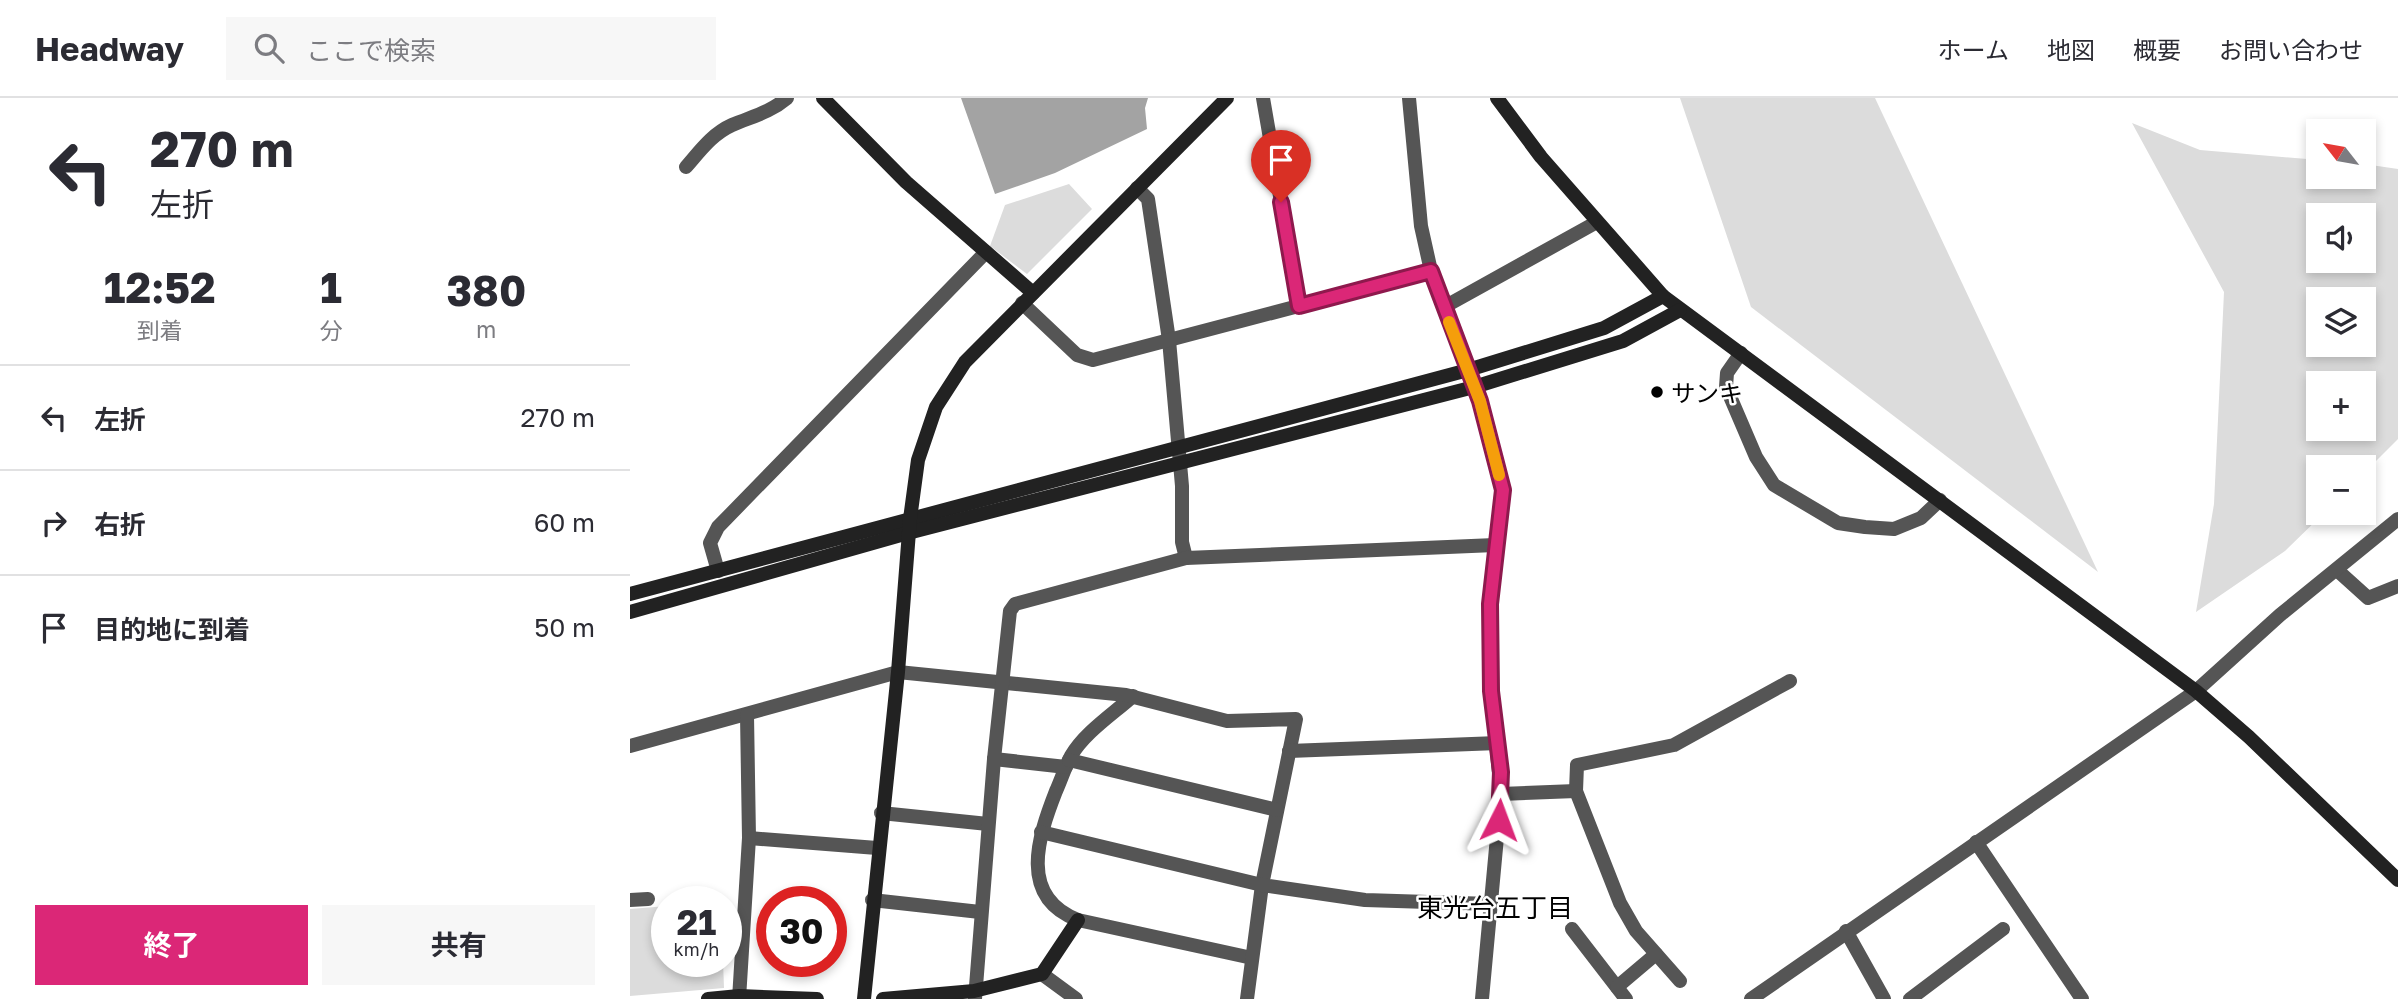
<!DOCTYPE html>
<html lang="ja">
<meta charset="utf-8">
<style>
:root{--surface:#fff;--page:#f7f7f7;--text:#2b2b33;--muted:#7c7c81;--line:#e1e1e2;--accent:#db2777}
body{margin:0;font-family:"Golos Text","Noto Sans JP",sans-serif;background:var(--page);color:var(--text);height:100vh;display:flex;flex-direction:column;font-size:26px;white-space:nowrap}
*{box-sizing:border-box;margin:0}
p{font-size:23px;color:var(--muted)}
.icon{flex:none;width:38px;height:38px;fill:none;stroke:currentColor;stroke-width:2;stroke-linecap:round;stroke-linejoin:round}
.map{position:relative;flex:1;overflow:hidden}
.side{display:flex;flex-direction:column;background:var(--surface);width:630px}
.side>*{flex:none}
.hud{background:#fff;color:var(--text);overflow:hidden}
.needle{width:46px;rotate:301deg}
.fabs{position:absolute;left:1676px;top:21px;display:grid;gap:14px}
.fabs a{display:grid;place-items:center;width:70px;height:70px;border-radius:0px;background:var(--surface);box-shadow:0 4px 10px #0003;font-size:35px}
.speed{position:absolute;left:21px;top:788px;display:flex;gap:14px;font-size:35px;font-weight:700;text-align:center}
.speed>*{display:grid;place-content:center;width:91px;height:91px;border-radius:50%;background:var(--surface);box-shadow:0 4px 10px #0003;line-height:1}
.speed small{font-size:18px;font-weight:400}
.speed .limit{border:10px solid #d22;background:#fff;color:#111}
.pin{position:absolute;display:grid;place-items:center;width:60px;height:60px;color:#fff;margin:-72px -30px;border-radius:50% 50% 50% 0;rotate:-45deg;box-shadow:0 0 7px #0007}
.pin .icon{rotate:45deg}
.me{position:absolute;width:77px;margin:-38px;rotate:3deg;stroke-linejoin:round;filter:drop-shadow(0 0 5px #0008)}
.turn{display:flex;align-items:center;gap:24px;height:147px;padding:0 35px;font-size:32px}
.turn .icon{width:91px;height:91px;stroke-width:2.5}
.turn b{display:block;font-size:49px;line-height:60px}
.eta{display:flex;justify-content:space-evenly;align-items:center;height:119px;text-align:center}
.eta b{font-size:42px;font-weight:700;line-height:49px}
.primary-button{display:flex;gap:14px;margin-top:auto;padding:14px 35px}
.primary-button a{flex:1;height:80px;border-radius:0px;background:var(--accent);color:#fff;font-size:28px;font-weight:700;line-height:80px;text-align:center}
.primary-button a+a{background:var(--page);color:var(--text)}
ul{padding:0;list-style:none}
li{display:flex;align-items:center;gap:21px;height:105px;padding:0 35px;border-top:2px solid var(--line)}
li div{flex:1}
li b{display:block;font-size:26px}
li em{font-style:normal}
header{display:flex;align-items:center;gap:42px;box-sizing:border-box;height:98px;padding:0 35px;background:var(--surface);border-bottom:2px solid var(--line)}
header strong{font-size:33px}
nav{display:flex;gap:38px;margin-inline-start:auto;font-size:24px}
.search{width:490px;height:63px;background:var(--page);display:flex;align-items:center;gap:18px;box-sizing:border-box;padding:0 24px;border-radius:0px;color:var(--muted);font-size:26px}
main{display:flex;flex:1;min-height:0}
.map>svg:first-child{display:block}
</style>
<header>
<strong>Headway</strong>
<div class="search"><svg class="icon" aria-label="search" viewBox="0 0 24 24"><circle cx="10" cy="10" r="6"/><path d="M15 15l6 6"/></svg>ここで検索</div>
<nav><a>ホーム</a><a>地図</a><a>概要</a><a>お問い合わせ</a></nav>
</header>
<main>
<section class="side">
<div class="hud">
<div class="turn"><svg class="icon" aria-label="left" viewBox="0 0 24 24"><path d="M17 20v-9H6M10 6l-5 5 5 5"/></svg><div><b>270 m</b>左折</div></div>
</div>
<div class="eta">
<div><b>12:52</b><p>到着</p></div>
<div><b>1</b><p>分</p></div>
<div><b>380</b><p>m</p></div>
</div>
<ul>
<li><svg class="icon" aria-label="left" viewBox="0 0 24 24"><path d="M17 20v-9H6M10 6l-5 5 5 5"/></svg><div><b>左折</b></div><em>270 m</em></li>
<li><svg class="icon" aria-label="right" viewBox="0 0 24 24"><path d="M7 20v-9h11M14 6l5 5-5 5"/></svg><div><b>右折</b></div><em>60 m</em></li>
<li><svg class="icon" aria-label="arrive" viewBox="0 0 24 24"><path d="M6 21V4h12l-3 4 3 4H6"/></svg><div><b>目的地に到着</b></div><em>50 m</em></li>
</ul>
<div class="primary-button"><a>終了</a><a>共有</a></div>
</section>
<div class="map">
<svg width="1768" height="901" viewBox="0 0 1768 901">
<rect width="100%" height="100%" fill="#fff"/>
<g fill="#dcdcdc" fill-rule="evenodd">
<polygon points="1050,0 1245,0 1468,474 1121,209"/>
<path d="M1502 25 1570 52 1689 62V79H1734V66L1768 71V341L1734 375V369H1689V415H1694L1655 453 1566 514 1584 406 1594 194ZM1689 117H1734V163H1689ZM1689 201H1734V247H1689ZM1689 285H1734V331H1689Z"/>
<polygon points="439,86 462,111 397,176 360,148 375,107"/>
<polygon points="37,808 37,863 93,863 94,890 0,898 0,811"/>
</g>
<polygon fill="#a3a3a3" points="331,0 518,0 515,10 517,31 425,75 365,96"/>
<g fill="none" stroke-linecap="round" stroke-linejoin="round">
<g stroke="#555" stroke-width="14">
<polyline points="633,0 669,208"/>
<polyline points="779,0 791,128 801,173 850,304 873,392 860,506 861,593 871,696 852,901"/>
<path d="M56 69C70 53 82 36 102 27 123 18 139 15 157 0"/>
<polyline points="507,90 518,101 539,242 552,388 552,444 556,460"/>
<polyline points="392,205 447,257 463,262 801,173"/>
<polyline points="814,209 967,124"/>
<polyline points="1111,255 1097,275 1096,289 1126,359 1144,387 1208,425 1235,429 1264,431 1291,420 1310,402"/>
<polyline points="1707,472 1738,500 1768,488"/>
<polyline points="88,473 80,445 88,429 356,154"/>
<path d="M503 598C483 616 454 635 441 658 435 669 431 682 426 693 408 739 388 799 448 822L622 860"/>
<polyline points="0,648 268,574 496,597 597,623 666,621 632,787 617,901"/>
<polyline points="659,653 868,645"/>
<polyline points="364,661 436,669"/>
<polyline points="439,662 647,712"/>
<polyline points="871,696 946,693"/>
<polyline points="251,715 358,726"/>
<polyline points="411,734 632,787 735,802 861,806"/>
<polyline points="119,740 247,750"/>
<polyline points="1346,744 1452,901"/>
<polyline points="0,802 18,801"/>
<polyline points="242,802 350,814"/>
<polyline points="942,831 996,901"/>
<polyline points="1216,833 1254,901"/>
<polyline points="412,876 446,901"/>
<polyline points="1050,883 1006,833 990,805 946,693 947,667 1044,647 1160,583"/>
<polyline points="987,889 1026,856"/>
<polyline points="109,901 119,740 117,617"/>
<polyline points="345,901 364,661 380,513 385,506 556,460 865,447"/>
<polyline points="1121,901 1566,593 1650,517 1768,421"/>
<polyline points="1280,901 1373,831"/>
</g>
<g stroke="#222" stroke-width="14">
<polyline points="193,0 276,84 403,195"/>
<polyline points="867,0 911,59 1033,198 1566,593 1619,639 1768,782"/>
<polyline points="0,496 838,272 974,230 1033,198"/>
<polyline points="0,514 278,435 844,289 993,243 1050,212"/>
<polyline points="78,901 109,898 187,901"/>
<polyline points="234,901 268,574 280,421 288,362 306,309 335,264 597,0"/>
<polyline points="253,901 344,893 412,876 448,822"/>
</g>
</g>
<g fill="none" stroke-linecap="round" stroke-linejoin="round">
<defs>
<polyline id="route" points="651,104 669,208 801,173 850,303 873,392 860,506 861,593 871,674 869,722"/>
</defs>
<use href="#route" stroke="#8e194d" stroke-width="18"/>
<use href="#route" stroke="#db2777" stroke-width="12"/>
<polyline stroke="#f59e0b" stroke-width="12" points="819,224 850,303 869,377"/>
</g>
<circle fill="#000" stroke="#fff" stroke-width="2.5" cx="1027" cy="294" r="7"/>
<g text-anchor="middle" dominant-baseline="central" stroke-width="5" stroke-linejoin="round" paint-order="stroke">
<g font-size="24" fill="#000" stroke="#fff" text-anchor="start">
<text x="1041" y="294">サンキ</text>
</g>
<g font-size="26" fill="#000" stroke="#fff">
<text x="865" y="809">東光台五丁目</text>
</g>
</g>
</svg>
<div class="fabs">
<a><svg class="needle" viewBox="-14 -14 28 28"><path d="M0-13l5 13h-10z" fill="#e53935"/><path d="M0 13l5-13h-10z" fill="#7c7c81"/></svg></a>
<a><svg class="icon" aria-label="sound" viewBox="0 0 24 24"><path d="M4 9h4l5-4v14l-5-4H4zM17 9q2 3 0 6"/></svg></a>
<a><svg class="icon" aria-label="layers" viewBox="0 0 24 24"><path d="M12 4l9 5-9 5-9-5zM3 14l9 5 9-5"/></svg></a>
<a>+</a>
<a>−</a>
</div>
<div class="speed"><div>21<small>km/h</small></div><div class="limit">30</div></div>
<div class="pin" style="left:651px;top:104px;background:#d93025"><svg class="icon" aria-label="arrive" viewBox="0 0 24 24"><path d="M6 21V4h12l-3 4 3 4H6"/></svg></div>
<svg class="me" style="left:869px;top:722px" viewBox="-20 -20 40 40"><path d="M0-17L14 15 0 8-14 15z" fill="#db2777" stroke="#fff" stroke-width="4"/></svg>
</div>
</main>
